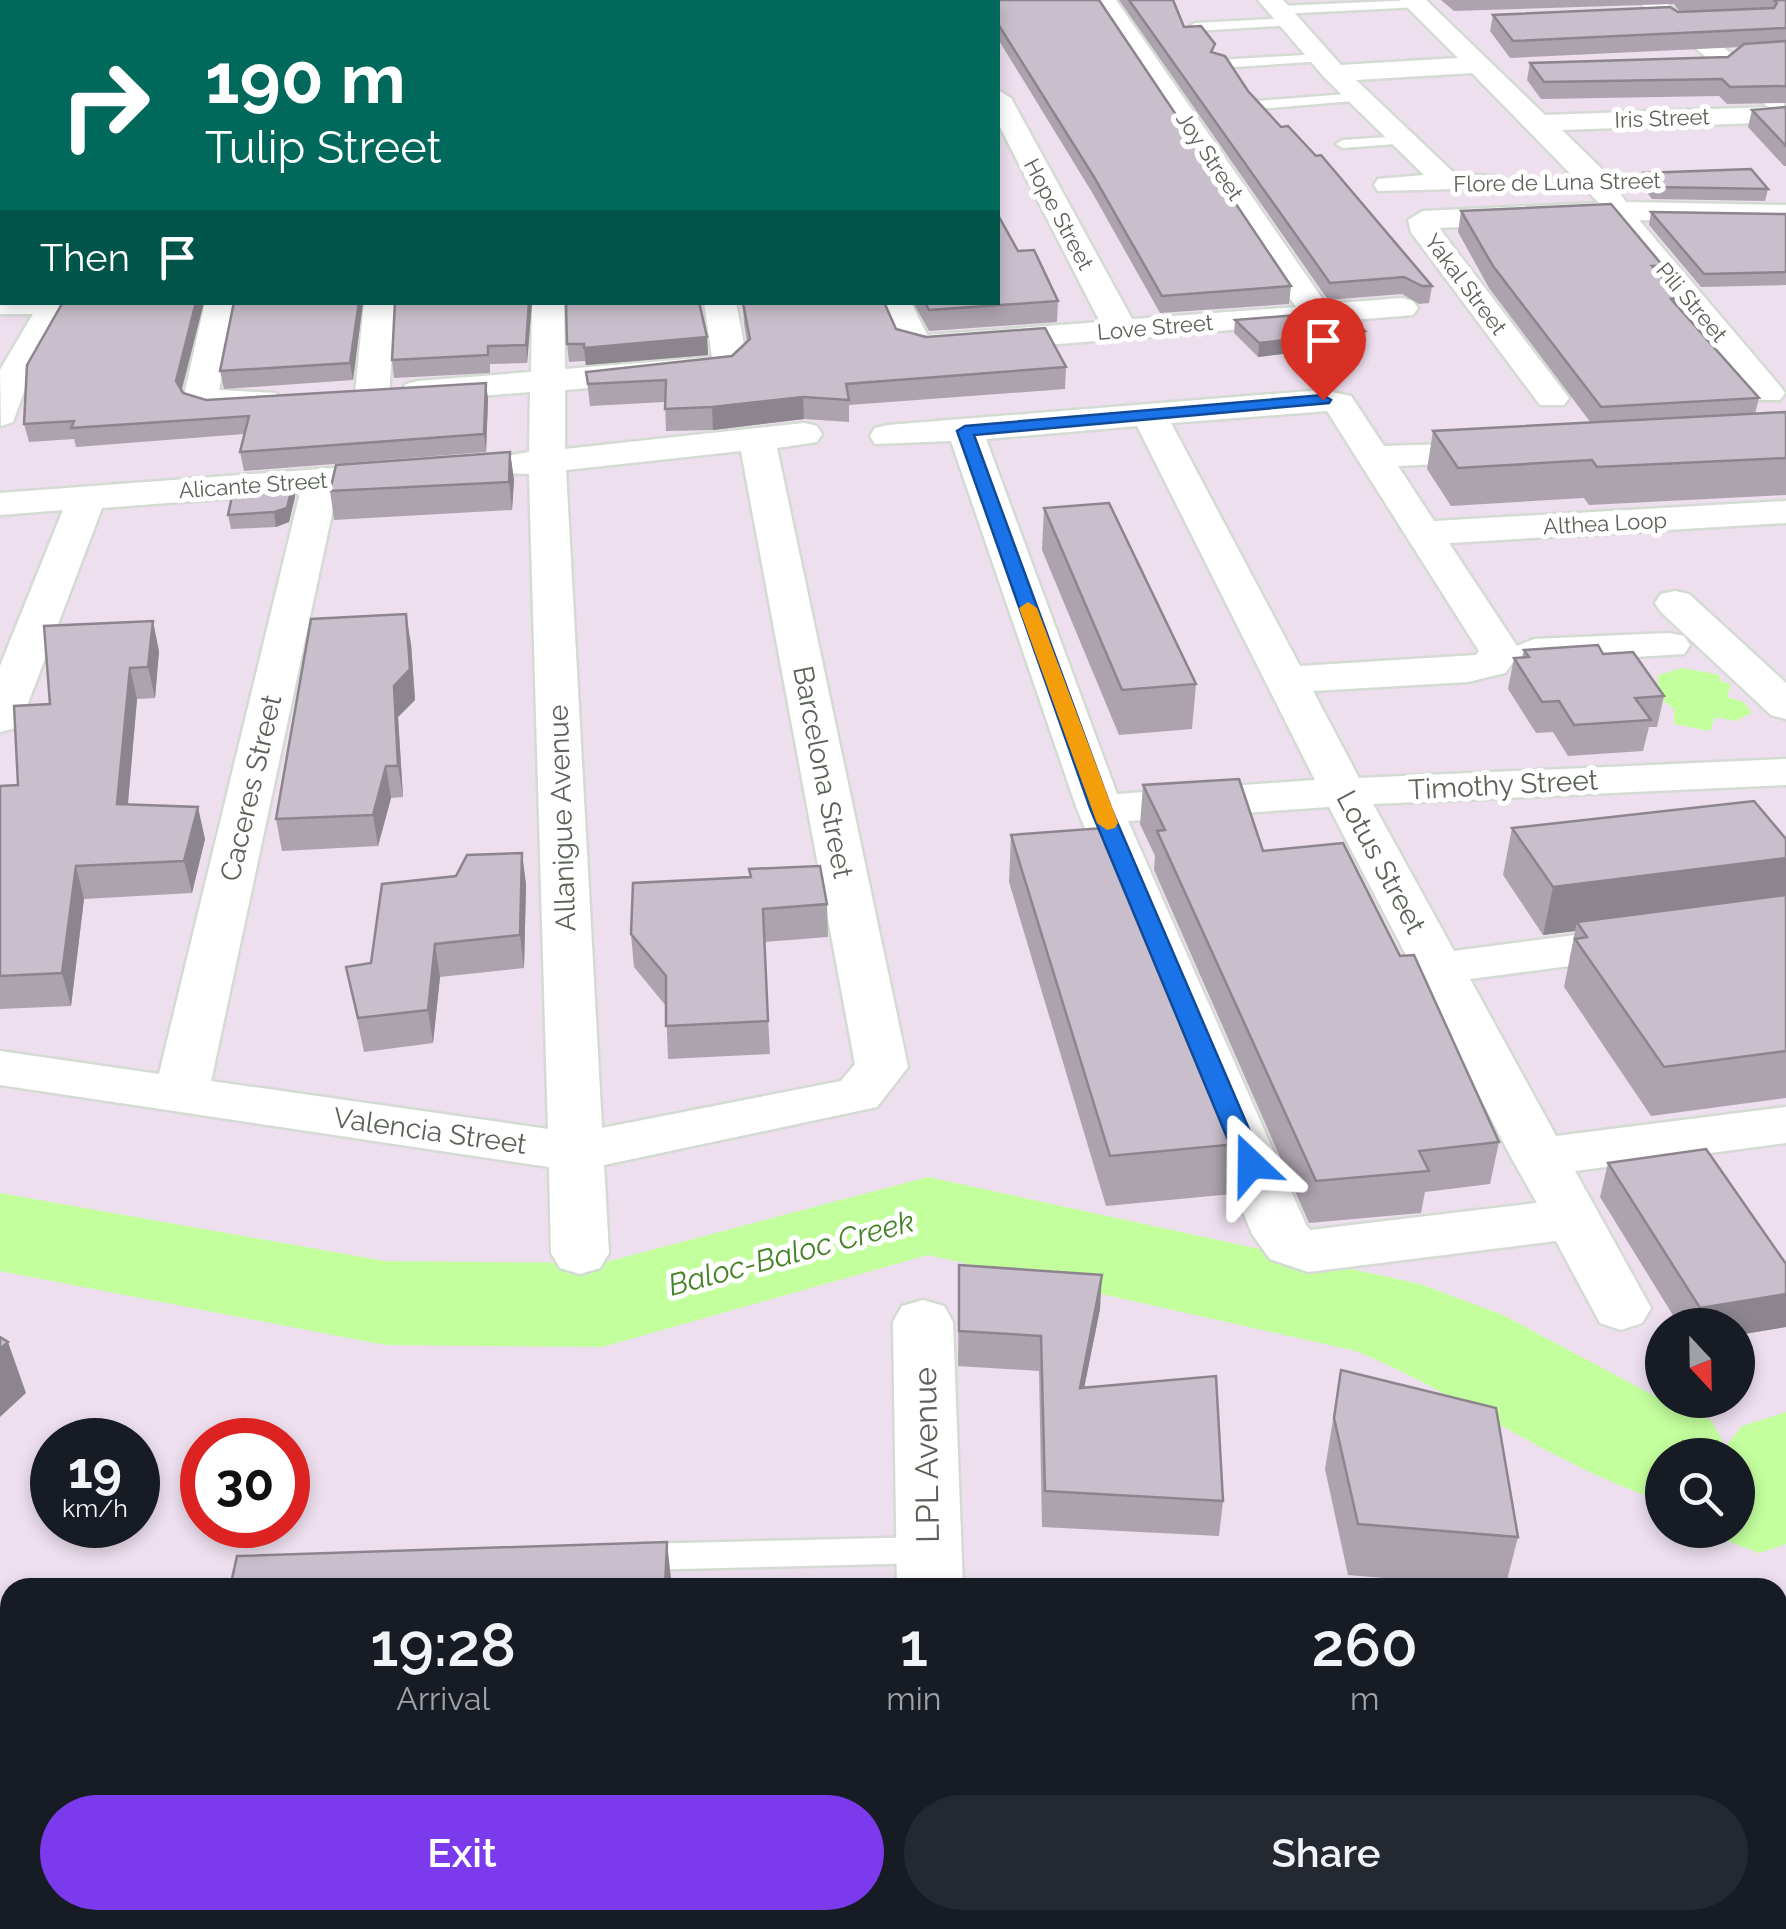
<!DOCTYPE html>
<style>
:root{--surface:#171b24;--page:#242831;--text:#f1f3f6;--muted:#9ea1a6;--accent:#7c3aed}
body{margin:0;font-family:Raleway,sans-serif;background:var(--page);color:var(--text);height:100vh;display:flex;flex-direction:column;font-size:38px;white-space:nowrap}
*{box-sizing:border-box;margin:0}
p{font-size:32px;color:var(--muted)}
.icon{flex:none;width:55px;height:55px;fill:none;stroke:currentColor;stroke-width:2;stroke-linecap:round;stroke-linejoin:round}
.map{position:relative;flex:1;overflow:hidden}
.panel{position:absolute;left:0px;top:1578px;width:1788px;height:352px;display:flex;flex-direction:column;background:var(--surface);border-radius:30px 30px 0 0;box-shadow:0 5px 15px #0003}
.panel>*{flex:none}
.hud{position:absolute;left:0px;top:0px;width:1000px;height:305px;box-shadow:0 5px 15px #0003;background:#00695c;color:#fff;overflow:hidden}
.needle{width:65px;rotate:158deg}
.tools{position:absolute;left:1645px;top:1308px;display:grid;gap:20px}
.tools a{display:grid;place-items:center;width:110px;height:110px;border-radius:50%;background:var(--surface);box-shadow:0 5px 15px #0003;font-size:50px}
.speed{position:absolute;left:30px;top:1418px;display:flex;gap:20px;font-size:50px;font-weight:700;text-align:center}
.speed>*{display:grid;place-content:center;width:130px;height:130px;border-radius:50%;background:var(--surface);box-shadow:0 5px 15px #0003;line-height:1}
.speed small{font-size:25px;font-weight:400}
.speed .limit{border:15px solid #d22;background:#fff;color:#111}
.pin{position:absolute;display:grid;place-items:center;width:85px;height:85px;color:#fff;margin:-102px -42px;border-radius:50% 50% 50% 0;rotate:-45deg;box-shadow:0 0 10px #0007}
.pin .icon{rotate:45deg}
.me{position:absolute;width:110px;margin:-55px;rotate:337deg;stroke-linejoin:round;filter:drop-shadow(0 0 8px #0008)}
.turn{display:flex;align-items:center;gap:35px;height:210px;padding:0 40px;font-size:45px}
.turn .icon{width:130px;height:130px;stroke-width:2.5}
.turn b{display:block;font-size:70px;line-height:85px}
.then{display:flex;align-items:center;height:95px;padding:0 40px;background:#0003;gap:20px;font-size:38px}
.eta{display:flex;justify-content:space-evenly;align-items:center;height:170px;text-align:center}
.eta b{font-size:60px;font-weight:600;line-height:70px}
.cta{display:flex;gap:20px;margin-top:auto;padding:20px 40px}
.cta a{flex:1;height:115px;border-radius:60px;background:var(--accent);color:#fff;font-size:40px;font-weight:600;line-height:115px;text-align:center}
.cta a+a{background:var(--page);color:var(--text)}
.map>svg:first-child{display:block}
</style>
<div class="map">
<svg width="1786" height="1929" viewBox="0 0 1786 1929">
<rect width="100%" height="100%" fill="#eddfee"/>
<polygon fill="#dfd0e0" points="599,1920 876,1920 876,1929 357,1929"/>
<polygon fill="#c4ff9e" points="1683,668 1720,675 1720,681 1731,684 1727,697 1744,702 1752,713 1735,721 1715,717 1710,731 1674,724 1674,709 1658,697 1658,675"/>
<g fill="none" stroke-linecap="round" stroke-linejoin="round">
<path fill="#c4ff9e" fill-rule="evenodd" d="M928 1177 1420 1284 1503 1315 1662 1400 1712 1421 1725 1447 1742 1426 1786 1412V1544L1759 1553 1699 1530H1738V1455H1662V1501C1555 1467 1461 1394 1356 1351L928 1255 602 1347 385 1345 0 1271V1193L385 1261 602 1263Z"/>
<defs>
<g id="lane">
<polygon points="1416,0 1420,7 1279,14 1273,10 1279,6"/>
<polygon points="1289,18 1293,25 1195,31 1189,27 1195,23"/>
<polygon points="1321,54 1325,61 1218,68 1212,64 1218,60"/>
<polygon points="1360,93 1367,97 1365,100 1257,109 1250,105 1257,101"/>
<rect x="0" y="102" width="2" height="8"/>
<polygon points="1403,136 1410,140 1408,143 1343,148 1336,144 1343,140"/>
<polygon points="928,1537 940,1541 944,1550 940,1559 928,1563 638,1570 626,1567 621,1557 626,1547 638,1544"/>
</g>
<g id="street">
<polygon points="934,0 959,0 960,2 936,2"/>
<polygon points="1092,0 1116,0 1326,304 1402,298 1413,301 1418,308 1413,315 926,355 897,347 879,302 911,302 927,335 1100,322 998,123 998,90 1011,98 1132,319 1296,307"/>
<polygon points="1258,0 1283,0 1341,65 1458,58 1400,0 1426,0 1545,115 1768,107 1636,0 1663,0 1783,94 1786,122 1562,130 1606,173 1626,202 1786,205 1786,223 1639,220 1780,386 1785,393 1780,400 1756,400 1608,220 1439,228 1569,398 1564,405 1540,405 1411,232 1408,220 1423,211 1599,203 1472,73 1356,80 1455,174 1493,176 1497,182 1493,188 1378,191 1374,185 1378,179 1424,175 1325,78"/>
<rect x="0" y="193" width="2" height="18"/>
<polygon points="0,294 2,302 64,302 68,309 29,378 13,422 1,426 0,370 33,314 0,314"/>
<polygon points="205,302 237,302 219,390 276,393 281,400 276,407 200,410 188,407 183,400"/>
<polygon points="364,302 396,302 389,394 384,401 360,401 355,394"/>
<path d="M532 302H564L565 369 712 357 704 302H736L747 361 732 374 720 377 565 390V449L804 423 817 426 822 434 817 442 777 448 908 1067 877 1107 604 1165 609 1253 600 1268 580 1274 560 1268 551 1253 549 1167 0 1085V1051L159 1074 300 493 102 508 22 719 15 728 0 732V666L63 510 0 515V493L399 463 412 466 417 474 412 482 337 490 211 1081 548 1129 529 474 501 473 496 465 501 457 529 452 530 392 418 401 406 398 401 391 406 384 418 381 531 372ZM741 451 855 1064 841 1081 602 1128 566 470Z"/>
<path d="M1323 390 1351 396 1384 446 1512 442 1517 450 1512 458 1499 461 1398 466 1434 521 1786 501V523L1449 543 1517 646 1534 639 1669 633 1684 636 1690 645 1684 654 1534 663 1517 657 1505 673 1468 682 1313 691 1359 778 1786 759V785L1373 804 1454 951 1637 927 1654 931 1662 942 1654 953 1637 957 1470 979 1556 1136 1786 1107V1143L1575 1171 1651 1308 1642 1323 1621 1330 1600 1323 1556 1241 1308 1272 1270 1259 1252 1234 1077 809 951 441 875 444 870 436 875 428 888 425ZM1327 411 1479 651 1476 655 1300 666 1171 423ZM1137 426 1315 780 1117 794 986 439ZM1329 807 1511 1157 1537 1203 1310 1230 1306 1225 1128 821Z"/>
<polygon points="1675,591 1689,594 1786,683 1786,719 1771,715 1661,612 1655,603 1661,594"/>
<polygon points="923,1300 944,1306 953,1322 963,1588 897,1588 893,1322 902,1306"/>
<polygon points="10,1625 10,1685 0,1688 0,1628"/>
<rect x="1778" y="1643" width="8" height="58"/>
<rect x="912" y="1920" width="76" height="9"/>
</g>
</defs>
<use href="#lane" stroke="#d4dbd3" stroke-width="5"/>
<use href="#street" stroke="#d4dbd3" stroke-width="5"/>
<use href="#lane" fill="#fff" fill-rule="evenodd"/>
<use href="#street" fill="#fff" fill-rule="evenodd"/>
</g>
<g fill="#ada3af">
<polygon points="0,0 70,0 67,2 2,2 2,96 0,96"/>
<polygon points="973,0 1099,0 1291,286 1289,304 1160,313 1093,194 998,39 998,2 975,2"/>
<polygon points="1119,0 1173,0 1184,27 1214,53 1281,127 1432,286 1429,303 1419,304 1402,294 1328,300"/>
<polygon points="1441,0 1786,0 1786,103 1727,104 1719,96 1541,99 1527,80 1530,63 1728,57 1741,47 1510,58 1490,31 1493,15 1680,12 1674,4 1454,11"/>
<polygon points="1786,107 1786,166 1784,166 1748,127 1752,110"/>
<polygon points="1644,173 1768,189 1765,201 1652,199 1642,186"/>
<polygon points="1461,211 1663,266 1661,277 1681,298 1679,308 1759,398 1755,414 1786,412 1786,495 1589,505 1584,498 1451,506 1427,469 1433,431 1591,423 1489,288 1458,232"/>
<polygon points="1651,212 1786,214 1786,285 1701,287 1649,225"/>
<polygon points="1018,251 1058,301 1057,322 929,331 913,302 998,302"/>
<polygon points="63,302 204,302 182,390 183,393 206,400 486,383 488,400 486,452 244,471 240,452 244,434 76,447 74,439 29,442 24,424"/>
<polygon points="363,302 353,380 224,389 220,371"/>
<polygon points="395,302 532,302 527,363 490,364 490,373 394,378 392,360"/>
<polygon points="743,303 896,329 1066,367 1065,389 849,405 849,422 804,419 713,430 666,431 665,402 590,406 586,372 732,356 747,342 744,324"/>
<polygon points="1235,320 1365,331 1363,344 1258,357 1234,333"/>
<polygon points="707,337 708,355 586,365 585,361 569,362 567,344"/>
<polygon points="510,452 514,480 512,510 334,520 330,491"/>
<polygon points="293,483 295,497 289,522 276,527 231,529 228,515"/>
<polygon points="1044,508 1196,684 1192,729 1119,735 1042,550"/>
<polygon points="411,644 415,700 398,717 403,797 391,798 378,846 282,851 276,819"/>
<polygon points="1524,650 1603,654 1664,696 1657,727 1649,727 1643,751 1568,756 1553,732 1536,733 1508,689 1514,658 1522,658"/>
<polygon points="159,651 155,698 137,699 128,804 205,839 192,893 84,899 71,1006 0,1009 0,786 18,785 50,704"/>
<polygon points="1143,785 1263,851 1400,956 1499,1142 1490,1184 1425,1192 1421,1213 1309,1223 1154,870 1155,856 1140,824"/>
<polygon points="1512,828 1786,839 1786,1098 1651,1116 1564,987 1575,931 1543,935 1503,875"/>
<polygon points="1011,835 1238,1144 1232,1194 1106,1206 1009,882"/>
<polygon points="522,853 526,885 524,968 440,977 433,1043 364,1052 346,967 371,963 456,876"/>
<polygon points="749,869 827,904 828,937 764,942 770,1054 668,1059 666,1006 634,967 631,934 750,877"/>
<polygon points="1608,1163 1786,1264 1786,1327 1738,1335 1738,1325 1679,1325 1600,1197"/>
<polygon points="959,1265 1100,1309 1084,1388 1223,1501 1219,1536 1042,1527 1039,1371 958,1366"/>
<polygon points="1341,1370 1518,1537 1505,1588 1348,1575 1325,1469"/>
<polygon points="106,1920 189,1920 107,1923"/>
</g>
<g fill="#8d858e">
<polygon points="48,0 70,0 67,2 45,2"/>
<polygon points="196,302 204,302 179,399 176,381"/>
<polygon points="359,302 363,302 353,380 350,363"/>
<polygon points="529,302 532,302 527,363 526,345"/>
<polygon points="1365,331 1363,344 1258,357 1259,343"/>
<polygon points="707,337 708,355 586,365 584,348"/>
<polygon points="486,383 488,400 486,452 484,434"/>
<polygon points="803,397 804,419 713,430 712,407"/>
<polygon points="510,452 514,480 512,510 509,482"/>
<polygon points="293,483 295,497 289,522 276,527 274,512"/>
<polygon points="406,614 411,644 415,700 398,717 403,797 398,766 394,686"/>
<polygon points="153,621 159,651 155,698 148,667"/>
<polygon points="130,668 137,699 125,836 117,804"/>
<polygon points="386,766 391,798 378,846 373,815"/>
<polygon points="198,807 205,839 192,893 184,861"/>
<polygon points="522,853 526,885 524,968 520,935"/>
<polygon points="1786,858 1786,903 1577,922 1575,931 1543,935 1553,887"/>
<polygon points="76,866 84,899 71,1006 62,973"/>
<polygon points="435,944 440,977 433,1043 428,1010"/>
<polygon points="1102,1275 1100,1309 1077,1423 1080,1388"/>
<polygon points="1786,1294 1786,1327 1738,1335 1738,1325 1695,1325 1700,1308"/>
<polygon points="8,1342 26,1393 0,1417 0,1349"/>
<polygon points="667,1542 672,1588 665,1588"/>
</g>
<g fill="#c9becb" stroke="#8d858e" stroke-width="2.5">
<polygon points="0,0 48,0 45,2 2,2 2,80 0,80"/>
<polygon points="216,0 673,0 673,2 215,2"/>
<polygon points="708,0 915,0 917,2 708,2"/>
<polygon points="982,0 1099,0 1291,286 1162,296 1094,177 998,24 998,2 984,2"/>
<polygon points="1129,0 1173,0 1184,27 1201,26 1215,44 1211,52 1225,56 1248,91 1281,127 1288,126 1316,156 1321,155 1432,286 1422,286 1404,277 1330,283"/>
<polygon points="1774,0 1786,0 1786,28 1513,41 1493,15 1670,7 1678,12 1774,8 1777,3"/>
<polygon points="1786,41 1786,86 1730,87 1722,79 1544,82 1530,63 1728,57 1744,44"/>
<polygon points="1786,107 1786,146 1752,110"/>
<polygon points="1751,169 1768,189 1655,187 1644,173"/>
<polygon points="1611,204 1663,266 1652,266 1681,298 1671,299 1759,398 1601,407 1493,266 1461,211"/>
<polygon points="1651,212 1786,214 1786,272 1704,274"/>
<polygon points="998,215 1018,251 1034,250 1058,301 929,310 925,302 998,302"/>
<polygon points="63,302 196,302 176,381 183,393 206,400 486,383 484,434 240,452 249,416 71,428 74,421 24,424 27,365"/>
<polygon points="234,302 359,302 350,363 220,371"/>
<polygon points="395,302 529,302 526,345 488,346 488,355 392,360"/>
<polygon points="566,302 699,302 707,337 584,348 584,344 567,344"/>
<polygon points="755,302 884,302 896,329 926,337 1045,328 1066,367 846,384 849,400 803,397 712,407 665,409 666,380 588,384 586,372 732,356 750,339 743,303"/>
<polygon points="1345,311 1365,331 1259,343 1235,320"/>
<polygon points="1786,412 1786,458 1597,467 1592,460 1458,468 1433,431"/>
<polygon points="510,452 509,482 330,491 336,465"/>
<polygon points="293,483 287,508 274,512 228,515 234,487"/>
<polygon points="1109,503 1196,684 1122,690 1044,508"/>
<polygon points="406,614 410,669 394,686 398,766 386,766 373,815 276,819 311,619"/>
<polygon points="153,621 148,667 130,668 117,804 198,807 184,861 76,866 62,973 0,976 0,786 18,785 14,706 50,704 44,626"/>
<polygon points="1598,645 1603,654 1633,652 1664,696 1635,698 1651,720 1574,725 1559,701 1542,702 1514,658 1529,657 1524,650"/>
<polygon points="1239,779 1263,851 1343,843 1400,956 1414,955 1499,1142 1419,1151 1429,1171 1316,1181 1157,831 1165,830 1143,785"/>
<polygon points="1754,801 1786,839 1786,858 1553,887 1512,828"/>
<polygon points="1103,828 1238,1144 1110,1156 1011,835"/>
<polygon points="522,853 520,935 435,944 428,1010 358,1018 346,967 371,963 382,884 456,876 467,855"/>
<polygon points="820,866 827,904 763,909 768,1021 666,1026 666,976 631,934 633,883 751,877 749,869"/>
<polygon points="1786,895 1786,1051 1664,1067 1575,939 1587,937 1577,922"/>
<polygon points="1706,1149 1786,1264 1786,1294 1700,1308 1608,1163"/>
<polygon points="959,1265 1102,1275 1080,1388 1216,1376 1223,1501 1045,1491 1041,1336 959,1331"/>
<polygon points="0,1337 8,1342 0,1349"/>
<polygon points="1341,1370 1496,1408 1518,1537 1358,1524 1334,1418"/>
<polygon points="667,1542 665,1588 230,1588 237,1556"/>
</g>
<polygon fill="#1a73e8" stroke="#114b97" stroke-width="2.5" points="1323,395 1331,400 1329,403 974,435 1111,808 1264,1164 1251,1172 1238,1164 1090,808 957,431 965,426"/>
<polygon fill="#f59e0b" points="1028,602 1037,608 1118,823 1115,828 1107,830 1097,823 1019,608"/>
<g text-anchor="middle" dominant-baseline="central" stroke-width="10" stroke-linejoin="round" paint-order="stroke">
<g font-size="22" fill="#5b6258" stroke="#fff">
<text transform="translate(1662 118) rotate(-2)">Iris Street</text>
<text transform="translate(1210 156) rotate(56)">Joy Street</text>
<text transform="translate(1557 182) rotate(-1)">Flore de Luna Street</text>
<text transform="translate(1059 214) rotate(62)">Hope Street</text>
<text transform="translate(1466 284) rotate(53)">Yakal Street</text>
<text transform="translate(1692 302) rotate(50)">Pili Street</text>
<text transform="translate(1155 327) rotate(-5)">Love Street</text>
<text transform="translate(253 485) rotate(-4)">Alicante Street</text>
<text transform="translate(1605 523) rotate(-3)">Althea Loop</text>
</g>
<g font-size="28" fill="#5b6258" stroke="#fff">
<text transform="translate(823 772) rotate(79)">Barcelona Street</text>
<text transform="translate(1503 785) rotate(-3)">Timothy Street</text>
<text transform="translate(251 788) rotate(-77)">Caceres Street</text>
<text transform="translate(562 818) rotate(-92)">Allanigue Avenue</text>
<text transform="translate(1381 862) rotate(62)">Lotus Street</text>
<text transform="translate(430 1131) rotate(8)">Valencia Street</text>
</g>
<g font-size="30" font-style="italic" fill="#438326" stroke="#fff">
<text transform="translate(791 1253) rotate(-15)">Baloc-Baloc Creek</text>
</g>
<g font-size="32" fill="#5b6258" stroke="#fff">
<text transform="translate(926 1455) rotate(-91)">LPL Avenue</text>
</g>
</g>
</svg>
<div class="tools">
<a><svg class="needle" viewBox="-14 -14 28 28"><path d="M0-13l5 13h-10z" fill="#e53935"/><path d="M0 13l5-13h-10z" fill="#9ea1a6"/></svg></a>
<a><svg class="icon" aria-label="search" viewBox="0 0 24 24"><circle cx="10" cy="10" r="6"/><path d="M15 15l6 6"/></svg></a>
</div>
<div class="speed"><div>19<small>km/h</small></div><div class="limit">30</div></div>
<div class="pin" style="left:1323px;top:400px;background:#d93025"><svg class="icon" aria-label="arrive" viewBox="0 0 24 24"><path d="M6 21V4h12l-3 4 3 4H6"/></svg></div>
<svg class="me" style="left:1251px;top:1164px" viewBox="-20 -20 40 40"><path d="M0-17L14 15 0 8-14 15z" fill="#1a73e8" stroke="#fff" stroke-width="4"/></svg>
<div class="hud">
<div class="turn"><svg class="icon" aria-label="right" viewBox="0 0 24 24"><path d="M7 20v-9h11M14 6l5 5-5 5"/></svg><div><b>190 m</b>Tulip Street</div></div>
<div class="then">Then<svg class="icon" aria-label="arrive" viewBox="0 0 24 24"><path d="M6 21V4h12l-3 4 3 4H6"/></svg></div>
</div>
<section class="panel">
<div class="eta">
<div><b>19:28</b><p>Arrival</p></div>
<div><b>1</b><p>min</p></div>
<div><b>260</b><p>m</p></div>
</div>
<div class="cta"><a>Exit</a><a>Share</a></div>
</section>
</div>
